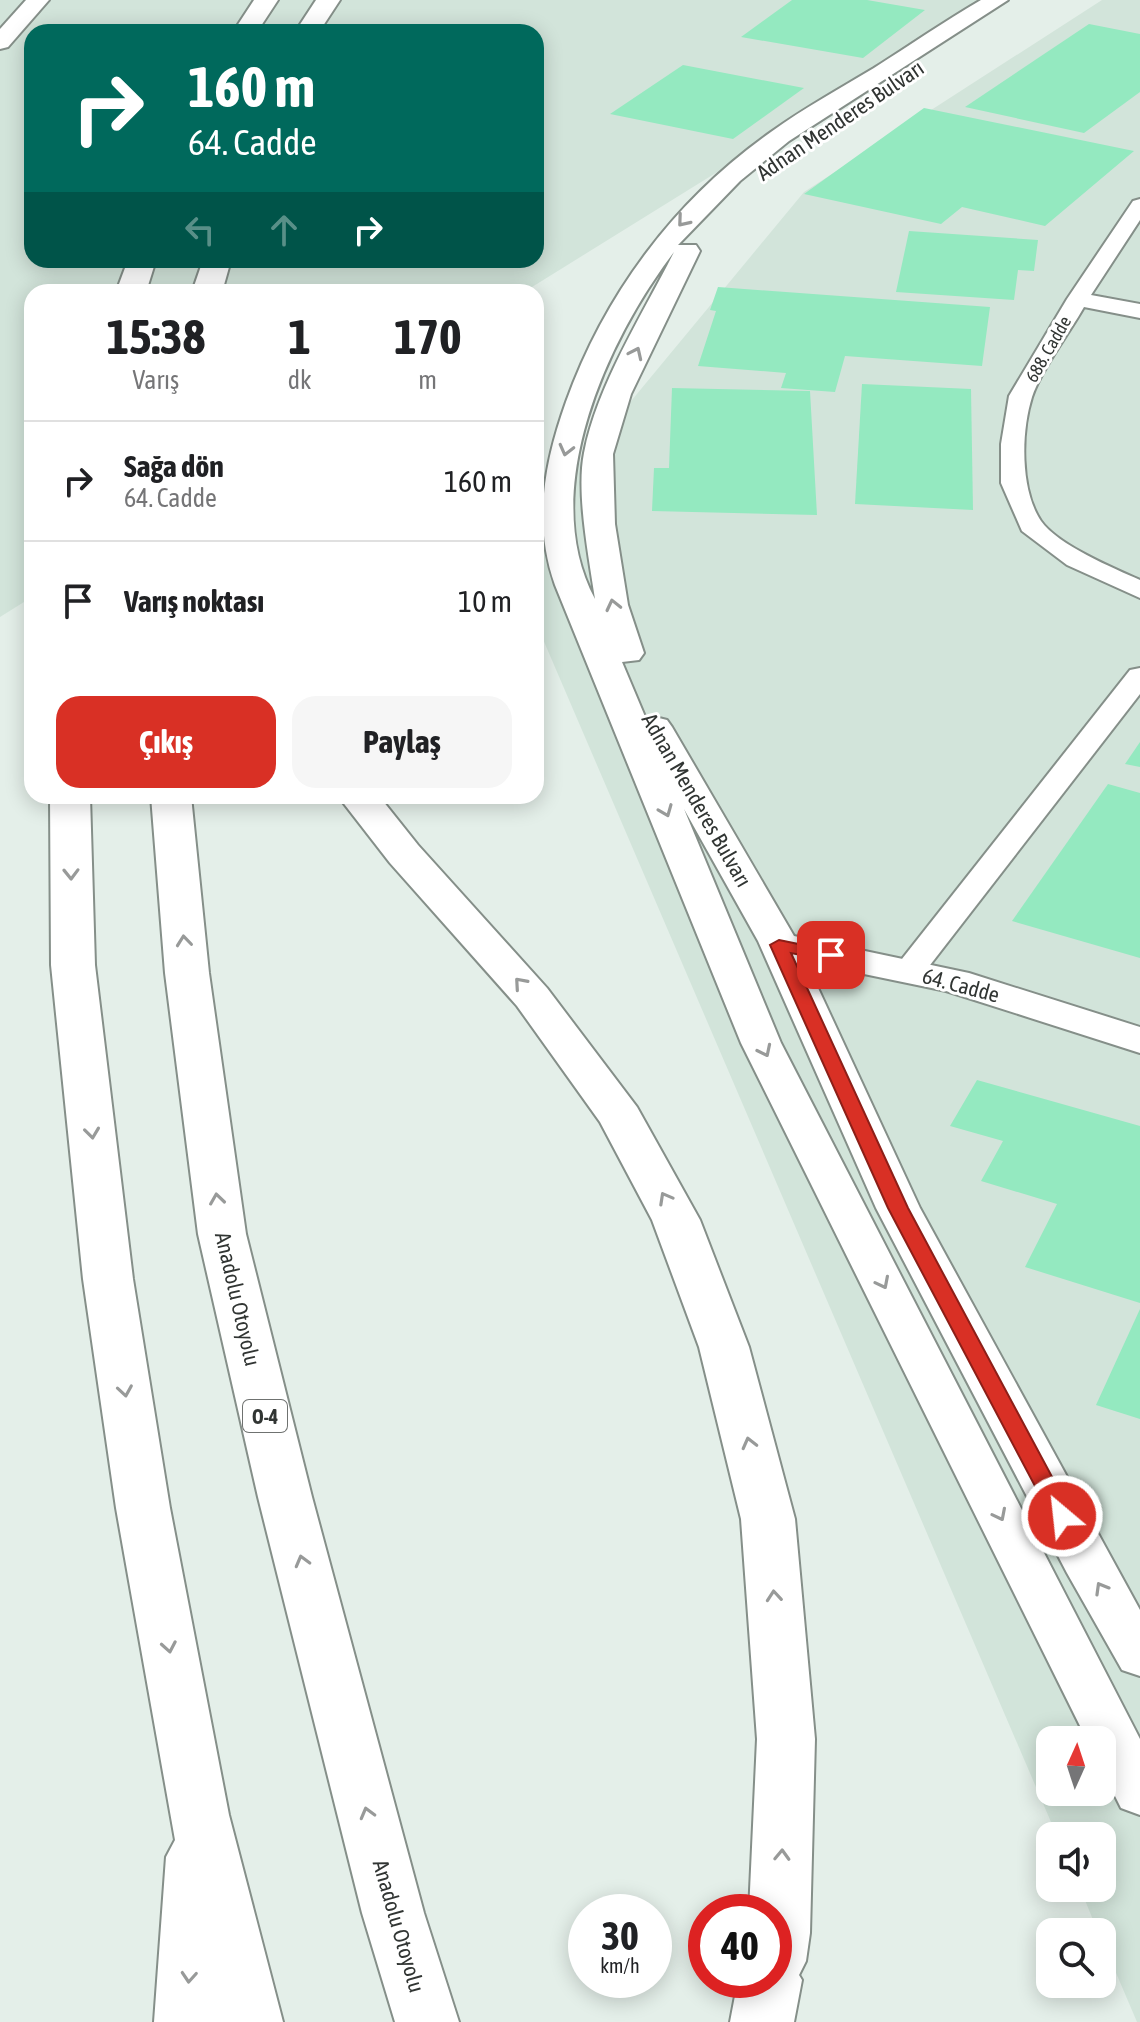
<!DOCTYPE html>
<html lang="tr">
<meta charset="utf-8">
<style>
:root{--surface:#fff;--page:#f6f6f6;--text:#202124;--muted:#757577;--line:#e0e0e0;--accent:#d93025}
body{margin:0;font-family:"Asap Condensed",sans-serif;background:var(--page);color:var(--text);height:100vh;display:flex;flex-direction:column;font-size:30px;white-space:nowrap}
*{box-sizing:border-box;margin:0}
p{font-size:26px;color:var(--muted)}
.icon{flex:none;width:44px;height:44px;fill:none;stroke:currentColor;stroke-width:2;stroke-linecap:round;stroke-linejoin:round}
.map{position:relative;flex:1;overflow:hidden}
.drawer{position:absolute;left:24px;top:284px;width:520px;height:520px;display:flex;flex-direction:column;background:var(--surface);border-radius:24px;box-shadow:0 4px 20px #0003}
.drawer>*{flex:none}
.guide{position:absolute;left:24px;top:24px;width:520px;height:244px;border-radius:24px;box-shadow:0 4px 20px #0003;background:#00695c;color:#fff;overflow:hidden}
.needle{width:52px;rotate:3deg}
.tools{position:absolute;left:1036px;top:1726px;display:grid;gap:16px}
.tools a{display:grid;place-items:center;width:80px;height:80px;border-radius:16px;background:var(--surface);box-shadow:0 4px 20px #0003;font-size:40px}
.speed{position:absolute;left:568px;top:1894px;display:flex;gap:16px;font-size:40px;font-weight:700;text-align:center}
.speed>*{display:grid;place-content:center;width:104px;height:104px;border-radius:50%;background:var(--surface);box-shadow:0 4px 20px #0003;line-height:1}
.speed small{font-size:20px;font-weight:400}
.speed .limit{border:12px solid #d22;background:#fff;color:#111}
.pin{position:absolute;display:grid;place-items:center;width:68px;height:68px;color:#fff;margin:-34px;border-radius:16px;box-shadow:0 4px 12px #0006}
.me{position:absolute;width:88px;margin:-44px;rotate:332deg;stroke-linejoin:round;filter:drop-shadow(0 0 6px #0008)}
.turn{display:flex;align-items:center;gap:28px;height:168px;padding:0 32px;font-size:36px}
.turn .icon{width:104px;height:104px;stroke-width:2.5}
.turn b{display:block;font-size:56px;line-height:68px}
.lanes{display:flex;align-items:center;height:76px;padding:0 32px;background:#0003;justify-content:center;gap:40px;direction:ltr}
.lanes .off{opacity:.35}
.eta{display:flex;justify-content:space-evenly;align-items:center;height:136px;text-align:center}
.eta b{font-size:48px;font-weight:700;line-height:56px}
.action{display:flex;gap:16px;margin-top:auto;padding:16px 32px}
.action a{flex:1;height:92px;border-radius:24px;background:var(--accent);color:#fff;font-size:32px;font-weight:700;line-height:92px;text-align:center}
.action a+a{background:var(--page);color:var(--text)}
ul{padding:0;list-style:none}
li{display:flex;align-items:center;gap:24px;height:120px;padding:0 32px;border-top:2px solid var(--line)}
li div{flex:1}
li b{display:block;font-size:30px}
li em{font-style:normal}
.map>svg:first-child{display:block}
</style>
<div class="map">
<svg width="1140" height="2022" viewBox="0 0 1140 2022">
<rect width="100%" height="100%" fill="#e4efe9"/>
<g fill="#d2e4da" fill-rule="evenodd">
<path d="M0 0H994L524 292H32V597L0 617ZM32 32H536V260H32Z"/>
<path d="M1102 0H1140V2022H1137L1102 1940V1932H1098L1080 1888H1102V1836H1057L536 623V516L804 192ZM1050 1740H1102V1792H1050Z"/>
</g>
<g fill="#94e9c0">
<polygon points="792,0 867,0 925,10 863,58 741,37"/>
<polygon points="1089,24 1140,34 1140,92 1084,133 965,107"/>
<polygon points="683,65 804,88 733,139 610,114"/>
<polygon points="924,108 1134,151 1045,226 962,207 941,224 804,194"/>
<polygon points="909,231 1038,240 1034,271 1018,270 1014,300 896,292"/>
<polygon points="718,287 990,307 982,366 845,356 835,392 781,388 786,373 698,366 716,311 710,310"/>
<polygon points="862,384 971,389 973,510 855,504"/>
<polygon points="672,388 810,391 817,515 652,511 654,468 669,468"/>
<polygon points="1140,742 1140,767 1125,764"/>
<polygon points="1108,784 1140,793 1140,958 1012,921"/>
<polygon points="977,1080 1140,1126 1140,1303 1025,1267 1057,1204 981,1181 1003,1141 950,1126"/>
<polygon points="1140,1309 1140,1419 1096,1405"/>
</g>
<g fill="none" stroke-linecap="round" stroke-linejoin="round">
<defs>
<g id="minor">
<path d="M1140 199V220L1091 295 1140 304V318L1084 307C1070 332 1041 370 1032 397 1021 432 1020 490 1041 521 1058 545 1113 568 1140 580V598L1067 565 1022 531 1001 483V444L1009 396 1067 299 1133 201Z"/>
<polygon points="1140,668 1140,694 920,978 909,980 898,978 893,971 898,964 1130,670"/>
</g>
<g id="tertiary">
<polygon points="26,0 49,0 8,47 0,49 0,29"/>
<path d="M981 0H1008L789 141 740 181 678 245H696L700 251 631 394 613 454 615 524 628 605 644 653 639 660 622 662 646 719 655 717 667 720 672 727 794 936 969 973 1140 1027V1053L946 991 806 962 920 1208 1140 1610V1676L1122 1670 1067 1573 876 1208 758 941 684 809 781 1043 1140 1739V1815L1121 1808 1102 1770V1740H1087L741 1043 555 585C533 523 544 464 566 402 605 293 676 199 771 132 804 108 839 89 874 68 910 45 945 21 981 0ZM674 252C643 314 597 385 584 453 576 493 589 558 595 599 537 492 607 340 674 252Z"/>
</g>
<g id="motorway">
<polygon points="254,0 278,0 257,32 233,32"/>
<polygon points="316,0 340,0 319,32 295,32"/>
<polygon points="128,260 156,260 146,292 116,292"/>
<polygon points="203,260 231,260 222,292 192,292"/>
<polygon points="50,796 90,796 95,965 133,1279 170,1508 229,1815 283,2022 154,2022 166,1857 175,1840 116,1508 83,1279 51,965"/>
<polygon points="151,796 191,796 209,973 246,1234 312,1497 424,1913 459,2022 395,2022 362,1913 258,1497 198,1234 165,973"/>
<polygon points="338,796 379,796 418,845 547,988 637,1107 700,1220 749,1347 795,1519 815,1739 810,1933 806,1961 799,1975 802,1980 794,2022 730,2022 738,1980 774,1980 774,1912 749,1912 757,1739 741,1519 699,1347 652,1220 600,1122 517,1006 390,863"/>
</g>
</defs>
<use href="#minor" stroke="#858f89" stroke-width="4"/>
<use href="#tertiary" stroke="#858f89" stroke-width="4"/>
<use href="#motorway" stroke="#858f89" stroke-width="4"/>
<use href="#minor" fill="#fff" fill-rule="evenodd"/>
<use href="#tertiary" fill="#fff" fill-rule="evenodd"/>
<use href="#motorway" fill="#fff" fill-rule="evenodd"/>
</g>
<defs><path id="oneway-chevron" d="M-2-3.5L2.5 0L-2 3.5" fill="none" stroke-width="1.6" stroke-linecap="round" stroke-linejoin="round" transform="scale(2)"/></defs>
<g stroke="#989a99">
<use href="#oneway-chevron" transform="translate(683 221) rotate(130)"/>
<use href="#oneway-chevron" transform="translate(636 353) rotate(-65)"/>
<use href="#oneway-chevron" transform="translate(566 450) rotate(104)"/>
<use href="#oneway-chevron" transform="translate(613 605) rotate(-103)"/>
<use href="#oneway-chevron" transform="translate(666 811) rotate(68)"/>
<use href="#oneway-chevron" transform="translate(71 874) rotate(89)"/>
<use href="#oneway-chevron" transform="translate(184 941) rotate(-96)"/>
<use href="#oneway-chevron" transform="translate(520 983) rotate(-131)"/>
<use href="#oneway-chevron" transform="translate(765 1051) rotate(64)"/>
<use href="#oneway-chevron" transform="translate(92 1133) rotate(83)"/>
<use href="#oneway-chevron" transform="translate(665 1198) rotate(-119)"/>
<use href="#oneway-chevron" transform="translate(217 1199) rotate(-98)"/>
<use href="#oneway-chevron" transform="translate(883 1283) rotate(63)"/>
<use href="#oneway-chevron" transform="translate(125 1391) rotate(81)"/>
<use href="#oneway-chevron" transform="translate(749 1443) rotate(-104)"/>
<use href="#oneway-chevron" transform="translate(1000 1515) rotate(63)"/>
<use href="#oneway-chevron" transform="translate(302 1561) rotate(-105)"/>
<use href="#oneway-chevron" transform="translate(1101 1588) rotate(-120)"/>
<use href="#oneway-chevron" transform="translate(774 1596) rotate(-95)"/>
<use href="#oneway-chevron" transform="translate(169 1647) rotate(80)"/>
<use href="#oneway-chevron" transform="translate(367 1813) rotate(-105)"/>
<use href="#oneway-chevron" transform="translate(782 1855) rotate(-88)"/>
<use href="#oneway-chevron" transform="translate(189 1977) rotate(94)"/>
</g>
<polygon fill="#d93025" stroke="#8d1f18" stroke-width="2" points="779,940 837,952 840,955 831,961 791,953 908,1208 1073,1516 1070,1522 1062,1525 1054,1522 888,1208 770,945"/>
<g text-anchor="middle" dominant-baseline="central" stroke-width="6" stroke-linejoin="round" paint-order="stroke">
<g font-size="18" fill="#313533" stroke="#fff">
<text transform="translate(1048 349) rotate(-60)">688. Cadde</text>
</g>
<rect fill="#fff" stroke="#6f7270" stroke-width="2" x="243" y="1400" width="44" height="32" rx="6"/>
<g font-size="20" font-weight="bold" fill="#313533">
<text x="265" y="1416">O-4</text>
</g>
<g font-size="22" fill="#313533" stroke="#fff">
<text transform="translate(840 120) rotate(-34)">Adnan Menderes Bulvarı</text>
<text transform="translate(697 800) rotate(60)">Adnan Menderes Bulvarı</text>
<text transform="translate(961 985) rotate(15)">64. Cadde</text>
<text transform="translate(238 1299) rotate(77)">Anadolu Otoyolu</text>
<text transform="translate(399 1926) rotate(74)">Anadolu Otoyolu</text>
</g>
</g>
</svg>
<div class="tools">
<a><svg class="needle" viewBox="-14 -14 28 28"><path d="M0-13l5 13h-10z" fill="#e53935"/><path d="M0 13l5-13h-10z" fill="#757577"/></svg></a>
<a><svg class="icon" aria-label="sound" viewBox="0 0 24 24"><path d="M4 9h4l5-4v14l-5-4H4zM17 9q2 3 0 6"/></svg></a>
<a><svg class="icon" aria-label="search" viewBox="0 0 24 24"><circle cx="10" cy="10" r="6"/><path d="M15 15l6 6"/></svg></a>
</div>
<div class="speed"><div>30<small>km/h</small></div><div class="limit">40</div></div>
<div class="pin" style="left:831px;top:955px;background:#d93025"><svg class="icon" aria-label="arrive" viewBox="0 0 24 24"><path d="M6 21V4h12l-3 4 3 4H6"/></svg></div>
<svg class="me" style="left:1062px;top:1516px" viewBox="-20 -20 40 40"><circle r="17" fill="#d93025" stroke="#fff" stroke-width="3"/><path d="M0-11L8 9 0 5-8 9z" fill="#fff"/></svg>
<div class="guide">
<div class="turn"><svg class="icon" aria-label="right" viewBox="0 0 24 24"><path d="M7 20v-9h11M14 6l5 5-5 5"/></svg><div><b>160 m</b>64. Cadde</div></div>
<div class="lanes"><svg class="icon off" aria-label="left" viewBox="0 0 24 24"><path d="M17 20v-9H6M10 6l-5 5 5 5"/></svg><svg class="icon off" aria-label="ahead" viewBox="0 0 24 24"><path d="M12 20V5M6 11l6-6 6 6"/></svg><svg class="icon" aria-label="right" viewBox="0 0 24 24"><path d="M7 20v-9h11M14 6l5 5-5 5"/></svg></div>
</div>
<section class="drawer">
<div class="eta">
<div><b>15:38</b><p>Varış</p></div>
<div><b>1</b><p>dk</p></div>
<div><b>170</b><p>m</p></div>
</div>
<ul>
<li><svg class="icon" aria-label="right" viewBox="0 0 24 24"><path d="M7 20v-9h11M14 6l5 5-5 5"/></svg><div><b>Sağa dön</b><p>64. Cadde</p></div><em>160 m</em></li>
<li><svg class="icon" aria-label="arrive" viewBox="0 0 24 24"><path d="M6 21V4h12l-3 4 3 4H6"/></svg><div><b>Varış noktası</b></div><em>10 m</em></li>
</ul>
<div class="action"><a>Çıkış</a><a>Paylaş</a></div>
</section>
</div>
